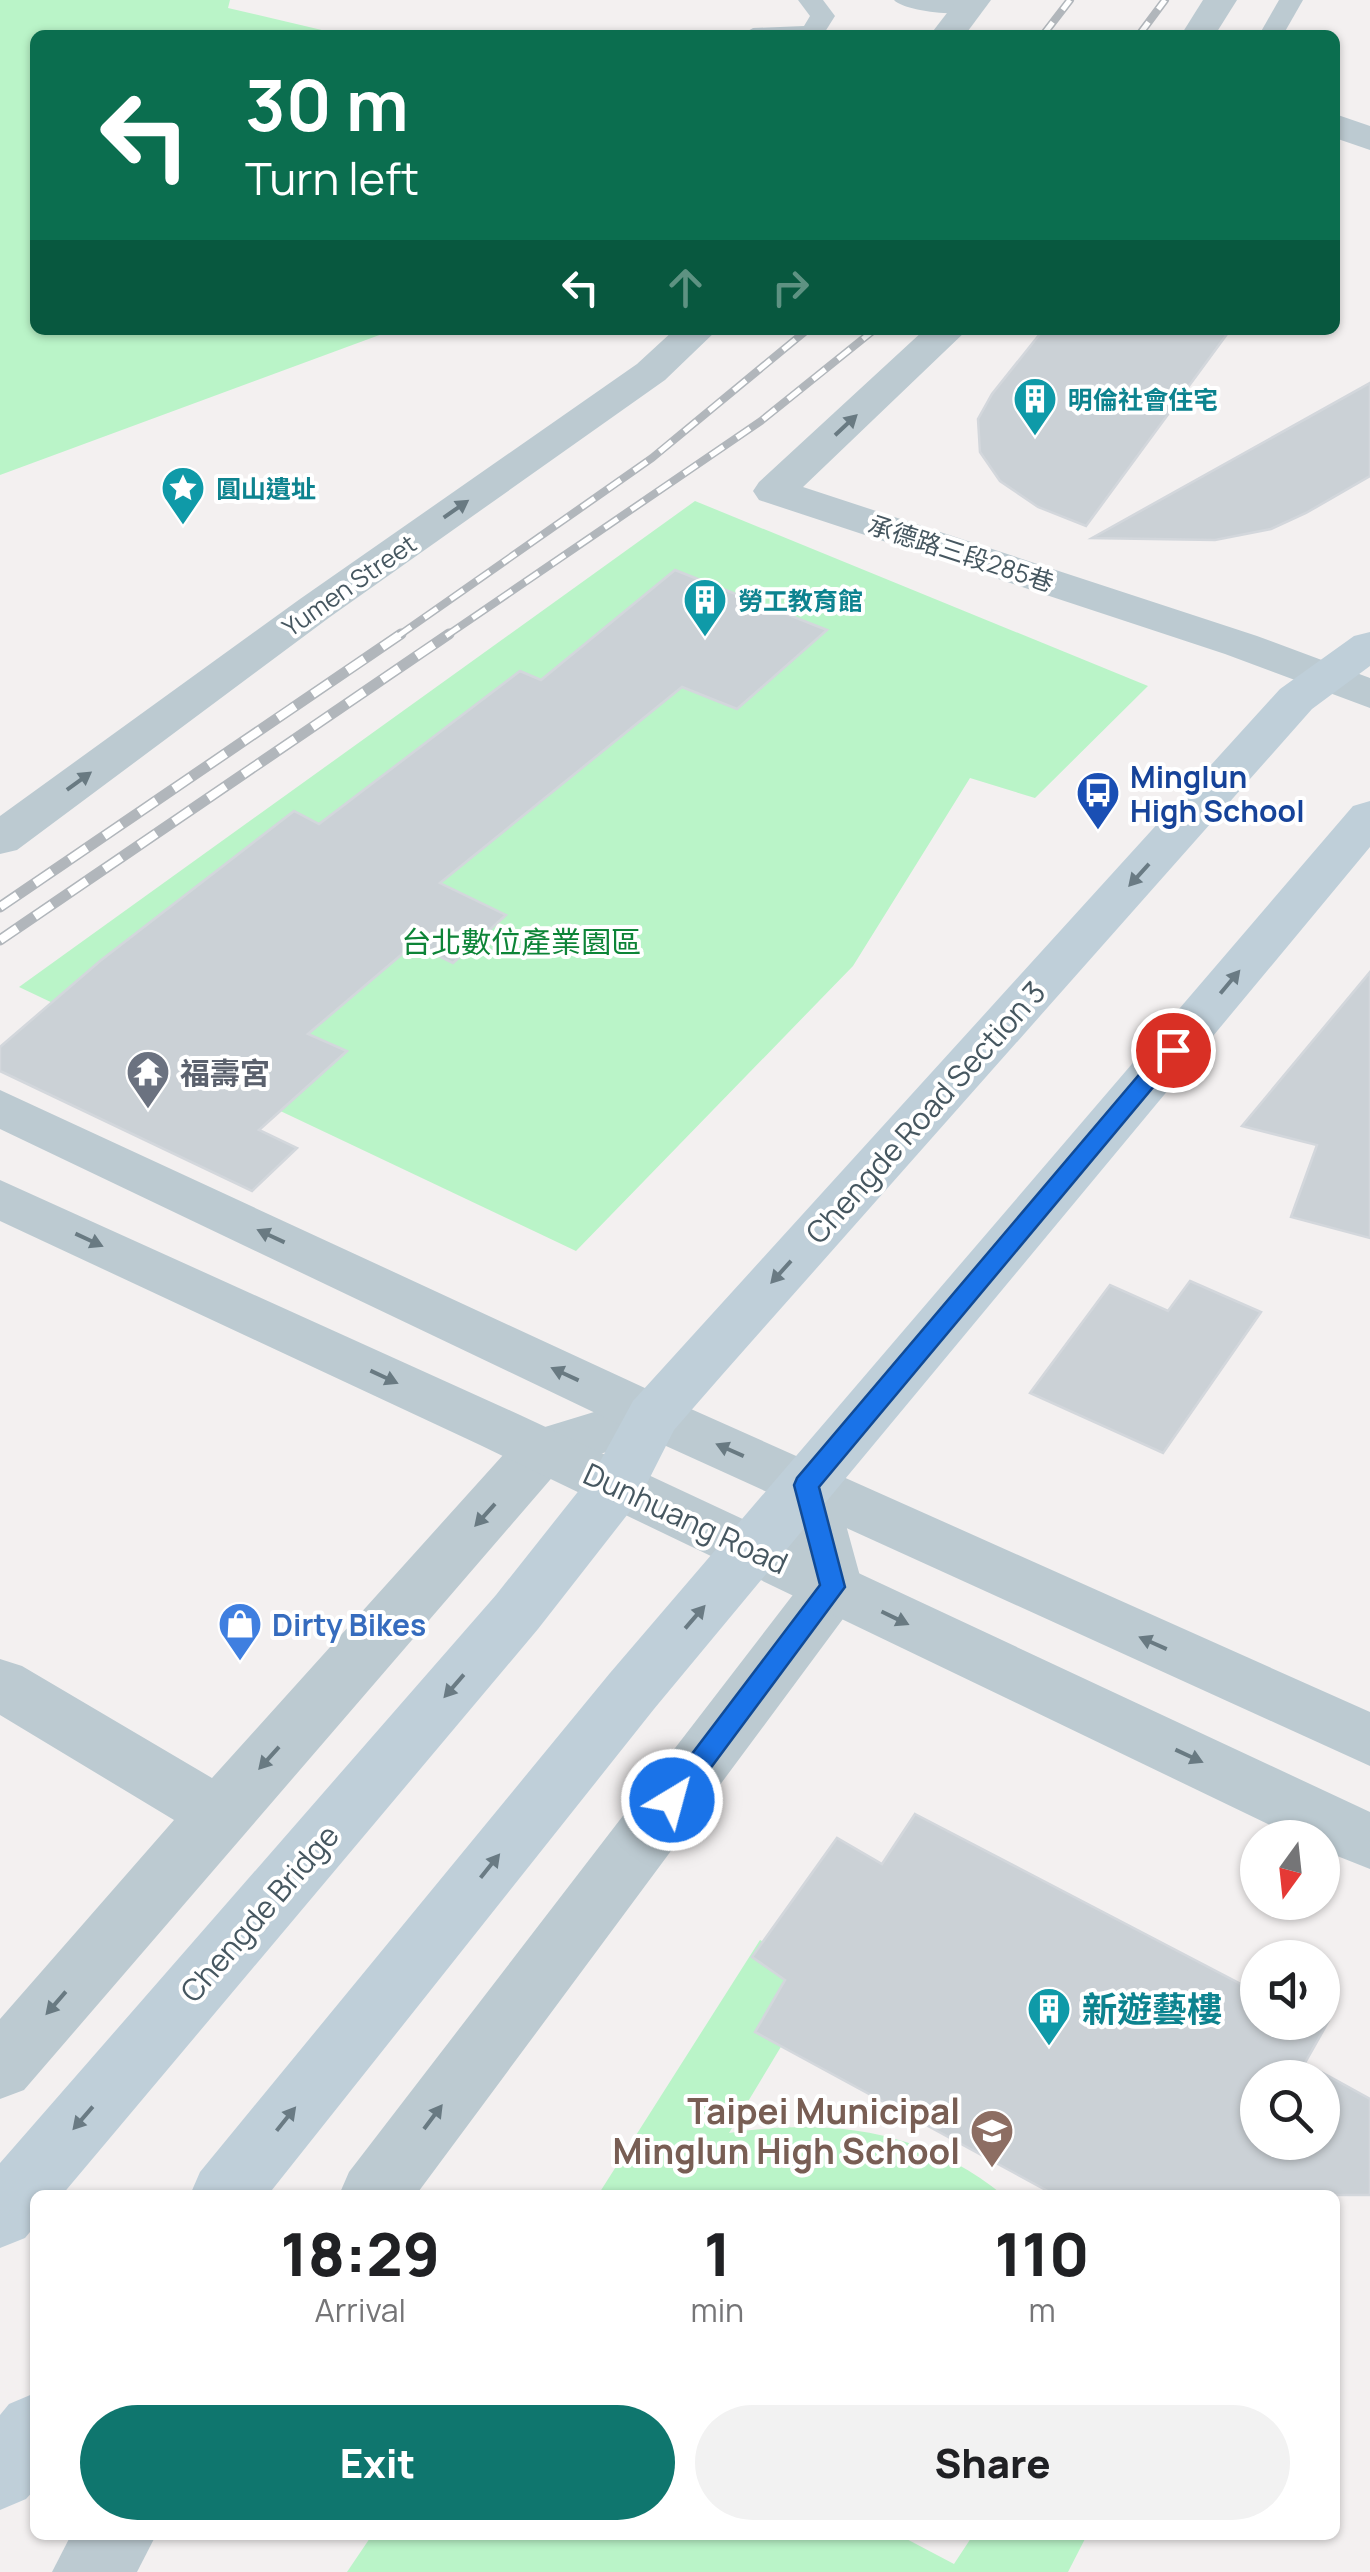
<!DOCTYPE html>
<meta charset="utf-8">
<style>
:root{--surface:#fff;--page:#f2f2f2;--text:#202124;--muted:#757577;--accent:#0f766e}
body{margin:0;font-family:Manrope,"Noto Sans TC",sans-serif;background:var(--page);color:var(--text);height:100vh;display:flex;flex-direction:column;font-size:38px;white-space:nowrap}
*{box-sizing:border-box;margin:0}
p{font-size:32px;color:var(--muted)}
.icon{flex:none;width:55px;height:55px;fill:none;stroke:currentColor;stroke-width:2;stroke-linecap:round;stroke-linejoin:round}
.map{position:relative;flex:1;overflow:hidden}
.side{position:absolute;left:30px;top:2190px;width:1310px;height:350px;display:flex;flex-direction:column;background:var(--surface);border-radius:15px;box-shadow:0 2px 8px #0004}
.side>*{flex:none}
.top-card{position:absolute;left:30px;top:30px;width:1310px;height:305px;border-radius:15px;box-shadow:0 2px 8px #0004;background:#0b6e4f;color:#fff;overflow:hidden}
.needle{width:65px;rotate:195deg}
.tools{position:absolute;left:1240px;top:1820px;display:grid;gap:20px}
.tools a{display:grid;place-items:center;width:100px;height:100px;border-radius:50%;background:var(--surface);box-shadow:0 2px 8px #0004;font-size:50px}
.pin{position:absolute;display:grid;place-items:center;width:85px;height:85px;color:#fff;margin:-42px;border:5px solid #fff;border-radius:50%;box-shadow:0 2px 10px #0007}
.me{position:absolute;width:110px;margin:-55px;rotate:37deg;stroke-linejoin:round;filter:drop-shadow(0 0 8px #0008)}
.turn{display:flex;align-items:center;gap:35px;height:210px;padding:0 50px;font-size:45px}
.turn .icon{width:130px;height:130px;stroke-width:2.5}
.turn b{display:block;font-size:70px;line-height:85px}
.lanes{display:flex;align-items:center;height:95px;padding:0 50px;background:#0003;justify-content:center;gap:50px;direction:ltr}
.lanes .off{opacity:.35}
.eta{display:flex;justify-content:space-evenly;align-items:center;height:170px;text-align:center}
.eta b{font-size:60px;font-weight:800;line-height:70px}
.button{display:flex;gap:20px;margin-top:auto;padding:20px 50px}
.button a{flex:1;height:115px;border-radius:60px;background:var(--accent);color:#fff;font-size:40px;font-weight:800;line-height:115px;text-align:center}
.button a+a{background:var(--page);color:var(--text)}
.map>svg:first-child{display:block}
</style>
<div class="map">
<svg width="1370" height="2572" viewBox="0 0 1370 2572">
<rect width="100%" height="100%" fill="#f3f0f0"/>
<g fill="#baf4c8">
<polygon points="0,0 230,0 228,8 343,35 35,35 35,330 393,330 0,475"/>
<polygon points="695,501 1148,686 1035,798 970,778 853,966 576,1251 19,987"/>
<path d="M760 1940 826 1972 729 2133C830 2118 921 2129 1003 2195H598Z"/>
<polygon points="372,2535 899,2535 954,2564 973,2535 1087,2535 1068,2572 347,2572"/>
</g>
<g fill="#cbd1d6" stroke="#d3d7dc" stroke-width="2.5" fill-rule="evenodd">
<polygon points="1043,330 1230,330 1086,526 1038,507 1000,481 980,452 978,419 992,394"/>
<polygon points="1370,383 1370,476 1306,513 1271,529 1215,540 1092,538"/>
<polygon points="675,570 827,630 737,709 682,687 440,883 506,915 453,963 414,944 308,1034 347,1051 259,1130 297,1148 252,1191 0,1071 0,1047 100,961 294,811 319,824 520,671 541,680"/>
<polygon points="1370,972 1370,1238 1291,1217 1317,1145 1242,1126"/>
<polygon points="1190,1281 1261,1312 1163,1453 1030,1393 1110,1285 1168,1311"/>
<path d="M915 1814 1258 1993V2022H1328L1305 2063 1370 2099V2195H1055L755 2032 785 1980 752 1957 837 1838 882 1864ZM1258 2078H1322V2142H1258Z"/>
</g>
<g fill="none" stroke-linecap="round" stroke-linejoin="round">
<g fill="#bccad1" fill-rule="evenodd">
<polygon points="798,0 823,0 835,16 823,35 741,35 753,28 804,26 810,16"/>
<path d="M894 0H970L981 7C970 19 905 12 894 0Z"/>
<polygon points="1279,0 1303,0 1283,35 1259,35"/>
</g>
<g fill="#bccad1" fill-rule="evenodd">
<polygon points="957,0 991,0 965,35 930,35"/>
<polygon points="1203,0 1237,0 1215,35 1181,35"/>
<polygon points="1335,114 1370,126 1370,150 1335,138"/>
<polygon points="674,330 717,330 665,380 330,617 17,850 0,854 0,816 300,599 637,364"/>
<polygon points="924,330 967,330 803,487 1257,636 1370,678 1370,708 1225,654 759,500 753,491 759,482"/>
<polygon points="653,1394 673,1401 682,1416 673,1431 562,1466 24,2090 0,2099 0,2019 174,1820 0,1715 0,1659 22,1666 212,1778 522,1434"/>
<polygon points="806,1462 827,1469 835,1485 863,1587 854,1604 416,2195 339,2195 349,2172 802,1583 777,1485 785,1469"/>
<polygon points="71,2535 156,2535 137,2572 52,2572"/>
</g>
<g fill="#bccad1" fill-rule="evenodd">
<polygon points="0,1090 673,1401 1370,1712 1370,1766 633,1431 0,1129"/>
<polygon points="0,1180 520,1415 1370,1812 1370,1869 1322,1850 1322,1838 1297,1838 480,1445 0,1221"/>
</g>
<g fill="#bfcfd9" fill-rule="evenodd">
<polygon points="1370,632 1370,666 1312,709 722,1375 674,1430 638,1501 538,1629 62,2195 35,2195 35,2226 25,2238 0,2248 0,2163 496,1595 596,1469 633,1401 1280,689 1354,636"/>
<polygon points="1370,801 1370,847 654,1709 268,2195 190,2195 200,2172 610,1673 1353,806"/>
<polygon points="35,2393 35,2489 26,2499 0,2510 0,2415 9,2404"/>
</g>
<defs>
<g id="rail-far1">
<polyline points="1043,35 1070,0"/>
<polyline points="1139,35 1165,0"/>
<polyline points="398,636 652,458 807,330"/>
<polyline points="446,636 761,421 874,330"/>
</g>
<g id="rail">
<polyline points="0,907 401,634"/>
<polyline points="0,940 449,634"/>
</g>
</defs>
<use href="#rail-far1" stroke="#b1b6bb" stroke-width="8"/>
<use href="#rail" stroke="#b1b6bb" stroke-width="11"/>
<use href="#rail-far1" stroke="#fff" stroke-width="5" stroke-dasharray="16" stroke-linecap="butt"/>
<use href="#rail" stroke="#fff" stroke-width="8" stroke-dasharray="21" stroke-linecap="butt"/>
</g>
<defs><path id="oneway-solid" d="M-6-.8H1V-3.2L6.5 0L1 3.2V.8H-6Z" transform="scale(2.5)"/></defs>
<g fill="#697a82">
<use href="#oneway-solid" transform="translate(846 425) rotate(-43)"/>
<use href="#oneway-solid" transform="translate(456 509) rotate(-35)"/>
<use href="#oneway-solid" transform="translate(79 781) rotate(-36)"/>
<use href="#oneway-solid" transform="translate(271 1236) rotate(-155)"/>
<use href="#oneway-solid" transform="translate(89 1240) rotate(25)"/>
<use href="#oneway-solid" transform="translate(565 1374) rotate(-155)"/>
<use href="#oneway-solid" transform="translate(384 1377) rotate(25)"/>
<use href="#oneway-solid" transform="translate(730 1450) rotate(-156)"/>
<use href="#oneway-solid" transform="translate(485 1515) rotate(132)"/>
<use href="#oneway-solid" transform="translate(895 1618) rotate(26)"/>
<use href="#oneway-solid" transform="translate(1153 1643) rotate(-156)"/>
<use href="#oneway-solid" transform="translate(1189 1756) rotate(25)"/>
<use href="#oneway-solid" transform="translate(269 1758) rotate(132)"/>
<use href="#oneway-solid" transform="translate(56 2003) rotate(131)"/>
<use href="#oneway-solid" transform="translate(433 2117) rotate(-53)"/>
</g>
<g fill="#6a7b84">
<use href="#oneway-solid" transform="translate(1139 875) rotate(132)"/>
<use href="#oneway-solid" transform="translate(1230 982) rotate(-50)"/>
<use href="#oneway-solid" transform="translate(781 1272) rotate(132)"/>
<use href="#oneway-solid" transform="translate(695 1617) rotate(-49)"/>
<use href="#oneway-solid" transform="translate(454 1686) rotate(131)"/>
<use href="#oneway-solid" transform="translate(490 1866) rotate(-51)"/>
<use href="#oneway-solid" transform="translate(83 2118) rotate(131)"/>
<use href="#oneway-solid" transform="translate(286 2119) rotate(-51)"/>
</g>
<polygon fill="#1a73e8" stroke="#114b97" stroke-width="2.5" points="1173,1042 1180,1044 1183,1050 1180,1055 819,1487 845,1587 681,1808 672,1811 663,1808 659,1800 663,1792 820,1585 794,1485 797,1478 1165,1044"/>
<defs>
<symbol id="building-pin" viewBox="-11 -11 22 30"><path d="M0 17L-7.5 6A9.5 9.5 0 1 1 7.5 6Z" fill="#0f9aa8" stroke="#fff"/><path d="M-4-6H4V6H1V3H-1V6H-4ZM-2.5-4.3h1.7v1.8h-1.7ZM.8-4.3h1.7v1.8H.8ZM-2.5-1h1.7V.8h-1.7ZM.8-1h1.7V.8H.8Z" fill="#fff"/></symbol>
<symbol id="sight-pin" viewBox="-11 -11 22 30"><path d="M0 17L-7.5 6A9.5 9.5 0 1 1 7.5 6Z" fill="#0f9aa8" stroke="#fff"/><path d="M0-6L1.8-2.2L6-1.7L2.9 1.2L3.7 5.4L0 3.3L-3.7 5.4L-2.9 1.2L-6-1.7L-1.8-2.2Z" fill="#fff"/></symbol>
<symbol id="bus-pin" viewBox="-11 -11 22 30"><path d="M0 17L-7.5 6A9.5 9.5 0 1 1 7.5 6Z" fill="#1a4fb4" stroke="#fff"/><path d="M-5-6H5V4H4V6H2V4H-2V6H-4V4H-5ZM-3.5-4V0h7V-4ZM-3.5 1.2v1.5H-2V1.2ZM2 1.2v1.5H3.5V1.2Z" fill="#fff"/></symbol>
<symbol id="temple-pin" viewBox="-11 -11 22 30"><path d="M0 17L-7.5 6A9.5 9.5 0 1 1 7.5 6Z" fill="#6b7280" stroke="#fff"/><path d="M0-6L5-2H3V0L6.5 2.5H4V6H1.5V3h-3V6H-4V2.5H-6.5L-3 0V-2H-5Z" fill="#fff"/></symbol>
<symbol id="shop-pin" viewBox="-11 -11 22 30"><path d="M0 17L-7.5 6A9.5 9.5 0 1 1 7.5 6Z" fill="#3f7fe0" stroke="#fff"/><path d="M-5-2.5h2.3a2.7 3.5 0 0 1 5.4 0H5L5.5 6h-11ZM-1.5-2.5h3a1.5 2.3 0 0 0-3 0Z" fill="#fff"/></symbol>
<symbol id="school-pin" viewBox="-11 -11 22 30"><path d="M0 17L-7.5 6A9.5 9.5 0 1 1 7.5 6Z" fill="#8d6e63" stroke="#fff"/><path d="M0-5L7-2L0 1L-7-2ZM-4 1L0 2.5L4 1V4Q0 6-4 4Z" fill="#fff"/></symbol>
</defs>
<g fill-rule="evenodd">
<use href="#building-pin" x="1010" y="374" width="50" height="68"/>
<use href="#sight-pin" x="158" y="463" width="50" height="68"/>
<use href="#building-pin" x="680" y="575" width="50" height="68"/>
<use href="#bus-pin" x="1073" y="768" width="50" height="68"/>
<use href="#temple-pin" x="123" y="1047" width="50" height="68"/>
<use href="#shop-pin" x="215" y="1599" width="50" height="68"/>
<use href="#building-pin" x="1024" y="1984" width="50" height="68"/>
<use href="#school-pin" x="967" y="2106" width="50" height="68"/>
</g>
<g text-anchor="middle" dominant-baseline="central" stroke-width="8" stroke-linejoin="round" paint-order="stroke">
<g font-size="25" font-weight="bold" fill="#0d838f" stroke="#fff" text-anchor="start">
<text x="1068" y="399">明倫社會住宅</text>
<text x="216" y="488">圓山遺址</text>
<text x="738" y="600">勞工教育館</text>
</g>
<g font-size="25" fill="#465760" stroke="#fff">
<text transform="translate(961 553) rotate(18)">承德路三段285巷</text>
<text transform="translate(349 585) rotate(-35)">Yumen Street</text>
</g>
<g font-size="30" font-weight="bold" fill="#164399" stroke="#fff" text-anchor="start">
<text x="1130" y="776">Minglun<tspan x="1130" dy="34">High School</tspan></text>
</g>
<g font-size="30" fill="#0d8437" stroke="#fff">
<text x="521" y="941">台北數位產業園區</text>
</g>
<g font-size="30" font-weight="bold" fill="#5b616d" stroke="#fff" text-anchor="start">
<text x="180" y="1072">福壽宮</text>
</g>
<g font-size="30" fill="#465760" stroke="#fff">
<text transform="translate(925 1112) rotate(-48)">Chengde Road Section 3</text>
<text transform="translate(686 1518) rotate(25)">Dunhuang Road</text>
<text transform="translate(259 1913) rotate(-49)">Chengde Bridge</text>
</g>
<g font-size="30" font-weight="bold" fill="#366cbe" stroke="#fff" text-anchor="start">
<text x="272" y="1624">Dirty Bikes</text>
</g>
<g font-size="35" font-weight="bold" fill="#0d838f" stroke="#fff" text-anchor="start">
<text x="1082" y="2009">新遊藝樓</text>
</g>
<g font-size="35" font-weight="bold" fill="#785e54" stroke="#fff" text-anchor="end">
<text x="960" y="2111">Taipei Municipal<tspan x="960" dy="40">Minglun High School</tspan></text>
</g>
</g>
</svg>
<div class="tools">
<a><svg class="needle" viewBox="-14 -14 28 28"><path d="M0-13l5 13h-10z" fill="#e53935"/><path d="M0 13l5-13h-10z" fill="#757577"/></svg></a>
<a><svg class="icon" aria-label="sound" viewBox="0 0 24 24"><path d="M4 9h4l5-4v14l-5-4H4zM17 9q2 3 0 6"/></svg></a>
<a><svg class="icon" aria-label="search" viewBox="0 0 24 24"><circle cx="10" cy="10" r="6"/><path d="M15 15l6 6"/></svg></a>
</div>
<div class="pin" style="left:1173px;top:1050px;background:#d93025"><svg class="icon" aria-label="arrive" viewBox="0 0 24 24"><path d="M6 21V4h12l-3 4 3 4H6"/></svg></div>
<svg class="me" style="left:672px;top:1800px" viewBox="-20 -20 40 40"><circle r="17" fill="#1a73e8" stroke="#fff" stroke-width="3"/><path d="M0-11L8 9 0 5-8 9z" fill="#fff"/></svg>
<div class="top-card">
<div class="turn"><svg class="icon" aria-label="left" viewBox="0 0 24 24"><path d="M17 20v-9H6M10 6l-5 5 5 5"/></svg><div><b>30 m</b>Turn left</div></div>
<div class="lanes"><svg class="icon" aria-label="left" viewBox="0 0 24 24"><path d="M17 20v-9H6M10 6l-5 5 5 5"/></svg><svg class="icon off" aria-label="ahead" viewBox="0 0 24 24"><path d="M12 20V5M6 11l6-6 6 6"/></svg><svg class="icon off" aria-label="right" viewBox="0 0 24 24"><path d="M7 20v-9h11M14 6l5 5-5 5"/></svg></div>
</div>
<section class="side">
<div class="eta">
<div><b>18:29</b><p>Arrival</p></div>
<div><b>1</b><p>min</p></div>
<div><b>110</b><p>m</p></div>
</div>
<div class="button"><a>Exit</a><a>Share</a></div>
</section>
</div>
